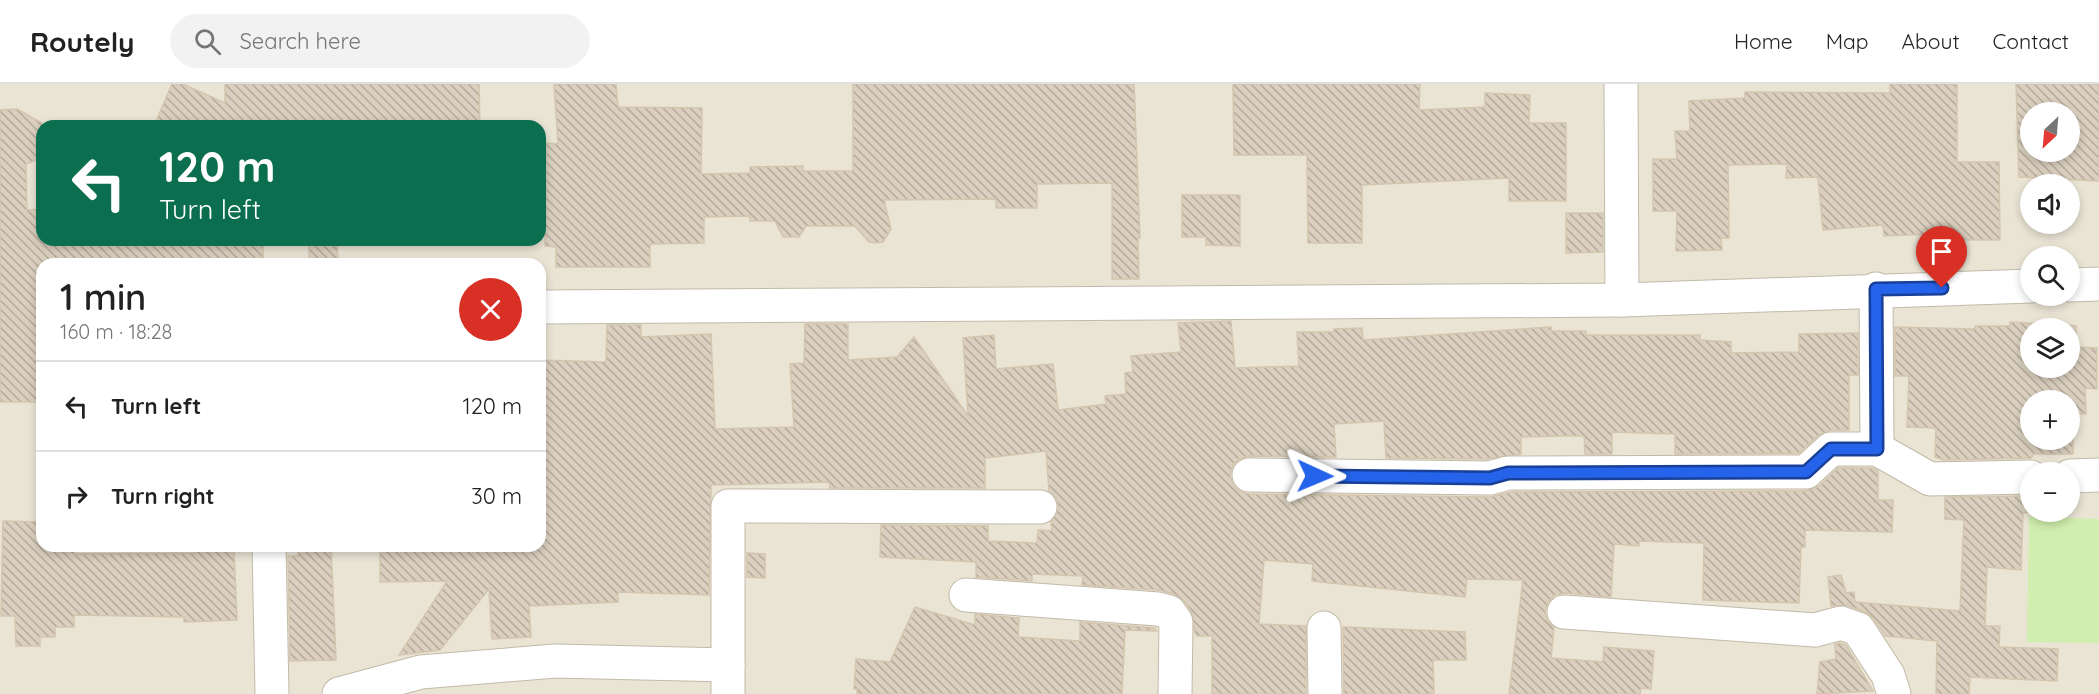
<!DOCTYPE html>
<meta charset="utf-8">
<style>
:root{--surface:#fff;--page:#f2f2f2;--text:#222;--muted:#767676;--line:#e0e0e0}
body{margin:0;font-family:Quicksand,sans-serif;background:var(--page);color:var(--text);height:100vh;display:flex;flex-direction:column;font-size:22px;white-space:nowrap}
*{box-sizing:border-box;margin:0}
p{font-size:20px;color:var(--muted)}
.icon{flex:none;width:33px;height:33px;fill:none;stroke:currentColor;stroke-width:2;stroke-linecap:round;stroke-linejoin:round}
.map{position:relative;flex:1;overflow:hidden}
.panel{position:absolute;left:36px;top:174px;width:510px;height:294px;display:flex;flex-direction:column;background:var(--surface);border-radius:18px;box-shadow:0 3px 9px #0003}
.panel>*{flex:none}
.guide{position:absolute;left:36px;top:36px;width:510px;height:126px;border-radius:18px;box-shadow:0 3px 9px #0003;background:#0b6e4f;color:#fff;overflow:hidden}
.needle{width:39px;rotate:206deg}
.fabs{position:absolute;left:2020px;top:18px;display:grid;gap:12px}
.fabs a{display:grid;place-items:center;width:60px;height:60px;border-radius:50%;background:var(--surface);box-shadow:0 3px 9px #0003;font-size:30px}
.pin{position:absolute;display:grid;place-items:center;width:51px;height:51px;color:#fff;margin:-62px -26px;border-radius:50% 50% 50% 0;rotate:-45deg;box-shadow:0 0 6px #0007}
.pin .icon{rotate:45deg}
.me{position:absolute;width:66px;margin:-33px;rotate:91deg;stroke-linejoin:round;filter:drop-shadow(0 0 4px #0008)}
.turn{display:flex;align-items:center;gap:21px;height:126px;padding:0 24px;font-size:27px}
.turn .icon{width:78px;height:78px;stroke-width:2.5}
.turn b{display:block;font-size:42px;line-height:51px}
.round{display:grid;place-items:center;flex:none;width:63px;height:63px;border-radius:32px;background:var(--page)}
.headline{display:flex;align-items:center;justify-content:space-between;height:102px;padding:0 24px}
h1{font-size:36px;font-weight:600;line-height:45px}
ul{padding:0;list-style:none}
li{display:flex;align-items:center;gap:18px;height:90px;padding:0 24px;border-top:2px solid var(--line)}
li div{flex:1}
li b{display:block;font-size:22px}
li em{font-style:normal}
header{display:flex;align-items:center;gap:36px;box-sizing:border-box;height:84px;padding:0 30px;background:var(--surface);border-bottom:2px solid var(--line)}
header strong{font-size:28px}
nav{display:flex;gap:33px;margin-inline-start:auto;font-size:21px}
.search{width:420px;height:54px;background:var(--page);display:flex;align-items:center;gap:15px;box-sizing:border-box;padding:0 21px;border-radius:33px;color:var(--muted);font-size:22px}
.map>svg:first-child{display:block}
</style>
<header>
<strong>Routely</strong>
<div class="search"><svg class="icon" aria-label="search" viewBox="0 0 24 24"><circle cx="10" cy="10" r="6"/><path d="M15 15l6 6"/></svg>Search here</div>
<nav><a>Home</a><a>Map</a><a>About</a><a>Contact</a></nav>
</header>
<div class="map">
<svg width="2099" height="610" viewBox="0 0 2099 610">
<defs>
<pattern id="building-back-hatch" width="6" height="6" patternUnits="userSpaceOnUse" patternTransform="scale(1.5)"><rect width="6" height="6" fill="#dbd0bf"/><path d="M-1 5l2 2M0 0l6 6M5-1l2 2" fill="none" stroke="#b4aa9c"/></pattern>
</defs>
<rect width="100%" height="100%" fill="#f5f1e8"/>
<path fill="#eae4d5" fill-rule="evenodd" d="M0 0H2099V610H0ZM2031 28H2070V68H2031ZM42 42H540V156H42ZM2031 100H2070V140H2031ZM2031 172H2070V212H2031ZM42 180H540V462H42ZM2031 244H2070V284H2031ZM2031 316H2070V356H2031ZM2031 388H2070V428H2031Z"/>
<polygon fill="#d0eead" points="2029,433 2099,435 2099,559 2027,558"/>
<g fill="url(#building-back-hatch)" stroke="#d4c6ae" stroke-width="1.5" fill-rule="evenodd">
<polygon points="172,0 183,0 225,19 225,0 479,0 480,42 154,42"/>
<polygon points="554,0 616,0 618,23 702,24 701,90 750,89 750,83 803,82 803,87 853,87 853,0 1134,0 1140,154 1138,154 1139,195 1112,195 1112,99 1037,100 1037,124 996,124 996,115 884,116 891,145 883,158 876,159 869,158 855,142 806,142 799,153 783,153 775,137 750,137 750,132 704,133 704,159 650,160 650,183 556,183 556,163 545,162 546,59 558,60"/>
<polygon points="1233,0 1420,0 1419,26 1485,23 1485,9 1530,11 1529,39 1566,39 1566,117 1509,117 1509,94 1362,101 1362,159 1308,159 1307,71 1234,71"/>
<polygon points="1890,0 1957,0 1957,78 1999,78 2000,156 1936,156 1936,150 1884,152 1883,141 1823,146 1818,93 1786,94 1787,80 1728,81 1729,154 1721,154 1722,166 1676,167 1677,127 1653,127 1653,75 1677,75 1675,47 1690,47 1689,17 1745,14 1745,8 1890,9"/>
<path d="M2016 0H2099V97L2019 93ZM2031 28H2070V68H2031Z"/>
<polygon points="17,25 42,39 42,74 26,80 27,126 42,125 42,156 263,156 263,180 42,180 42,318 0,318 0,26"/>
<polygon points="1182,111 1240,111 1240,162 1206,161 1206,153 1182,153"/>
<polygon points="1566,129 1603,129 1603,168 1566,169"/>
<polygon points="308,156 337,156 338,180 310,180"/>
<polygon points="1231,237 1235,284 1299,282 1297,248 1334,248 1334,245 1362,244 1363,256 1551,243 1551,247 1586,247 1586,251 1700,251 1700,256 1731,258 1731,269 1799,268 1799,250 1858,249 1858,291 1849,291 1849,346 1831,346 1819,351 1799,369 1675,370 1675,350 1612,348 1612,370 1585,370 1584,352 1560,352 1521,353 1521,370 1488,375 1386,374 1384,337 1334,340 1336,373 1249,372 1239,375 1233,381 1230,391 1233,401 1239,407 1249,410 1490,413 1511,408 1806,407 1819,402 1838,384 1872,384 1878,387 1878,416 1893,416 1892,448 1805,446 1805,463 1801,463 1799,519 1703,516 1704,459 1639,457 1639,462 1614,460 1611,513 1565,509 1555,511 1548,518 1545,527 1547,536 1554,544 1551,574 1603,578 1604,563 1654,567 1651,605 1641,604 1640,610 1509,610 1523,496 1467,495 1465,513 1312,497 1313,480 1264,476 1259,540 1306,542 1306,610 1212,610 1212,552 1197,552 1195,549 1191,527 1184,517 1174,510 1159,506 1082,501 1083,492 1032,490 1032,497 976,493 976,478 880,473 881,441 988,442 988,457 1037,459 1038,446 1052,447 1051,438 1059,424 1056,414 1049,407 1046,367 985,374 985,404 830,404 829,398 711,401 709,511 618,508 618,518 529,522 531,553 492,555 489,505 440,566 399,571 447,497 380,498 380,465 412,464 412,462 540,462 540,276 606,278 607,241 641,241 641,253 711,250 715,345 794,343 790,280 804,279 805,240 848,240 848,276 897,273 914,253 968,332 963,254 994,251 996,285 1053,280 1058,326 1106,320 1105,312 1126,310 1125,289 1133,288 1131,272 1181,268 1178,239"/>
<path d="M2010 238 2076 242V263L2097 264V305L2085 304 2086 330H2073V370H2034L2031 374 1944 376 1935 373 1936 344 1907 343 1909 292H1895V243L1975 245V242H2010ZM2031 244H2070V284H2031ZM2031 316H2070V356H2031Z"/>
<polygon points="2031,412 2031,428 2023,429 2021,486 1987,483 1985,542 2000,542 1999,563 2058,565 2057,597 1970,593 1969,610 1936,610 1937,557 1885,552 1874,535 1865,528 1847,521 1831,522 1828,493 1841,491 1846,509 1854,508 1855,518 1960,527 1964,436 1945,435 1945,413"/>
<polygon points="3,437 42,438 42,462 74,462 74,470 194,469 193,466 234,465 237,536 184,538 184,533 74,531 74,543 55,543 55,553 40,553 40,562 16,562 15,532 1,532"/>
<polygon points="298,462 331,462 336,576 290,577 288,472 298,472"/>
<polygon points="747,469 765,470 765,494 747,493"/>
<polygon points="915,523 975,541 975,530 1019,534 1018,553 1080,557 1080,538 1155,544 1157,547 1125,546 1122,610 857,610 857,605 854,605 856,575 890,578"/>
<polygon points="1343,543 1465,548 1466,576 1433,576 1434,610 1344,610"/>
<polygon points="1840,559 1846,561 1873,607 1817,610 1820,578 1836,575 1835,560"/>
</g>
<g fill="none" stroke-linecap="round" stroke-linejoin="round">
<defs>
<g id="minor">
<polyline points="1621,0 1622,216"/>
<polyline points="2070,201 2099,200"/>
<polyline points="1876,205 1877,365"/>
<polyline points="540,223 1622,216 2031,202"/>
<polyline points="1249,391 1490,394 1508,389 1806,388 1831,365 1877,365 1930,395 2031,393"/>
<polyline points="2070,392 2099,391"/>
<polyline points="269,462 272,610"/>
<polyline points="966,511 1158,525 1169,528 1176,538 1175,610"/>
<polyline points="1564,528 1815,546 1841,539 1858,545 1888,591 1894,610"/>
<polyline points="1324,544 1325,610"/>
<polyline points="339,610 421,588 555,577 728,581"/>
<polyline points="728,610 728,422 1040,423"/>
</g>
</defs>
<use href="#minor" stroke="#c2baa9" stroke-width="35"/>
<use href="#minor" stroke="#fff" stroke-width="33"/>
</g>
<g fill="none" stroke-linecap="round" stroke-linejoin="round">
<defs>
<polyline id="route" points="1315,392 1490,394 1508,389 1806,388 1831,365 1877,365 1876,205 1942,204"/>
</defs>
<use href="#route" stroke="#184099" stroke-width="15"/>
<use href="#route" stroke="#2563eb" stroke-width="10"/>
</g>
</svg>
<div class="fabs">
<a><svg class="needle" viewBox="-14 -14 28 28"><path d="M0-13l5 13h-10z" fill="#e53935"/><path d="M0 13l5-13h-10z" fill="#767676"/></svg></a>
<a><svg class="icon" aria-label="sound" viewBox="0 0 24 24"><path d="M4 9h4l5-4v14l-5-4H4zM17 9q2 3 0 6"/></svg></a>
<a><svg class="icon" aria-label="search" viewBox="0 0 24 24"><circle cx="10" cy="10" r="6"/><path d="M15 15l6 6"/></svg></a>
<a><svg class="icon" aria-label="layers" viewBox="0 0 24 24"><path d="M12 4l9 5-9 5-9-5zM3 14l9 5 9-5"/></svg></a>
<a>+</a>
<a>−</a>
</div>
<div class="pin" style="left:1942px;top:204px;background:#d93025"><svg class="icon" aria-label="arrive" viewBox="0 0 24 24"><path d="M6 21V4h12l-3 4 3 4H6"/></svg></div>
<svg class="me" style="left:1315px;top:392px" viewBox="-20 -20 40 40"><path d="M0-17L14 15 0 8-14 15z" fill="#2563eb" stroke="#fff" stroke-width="4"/></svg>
<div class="guide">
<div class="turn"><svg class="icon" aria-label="left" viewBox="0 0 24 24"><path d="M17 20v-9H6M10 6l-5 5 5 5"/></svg><div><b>120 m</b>Turn left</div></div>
</div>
<section class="panel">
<div class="headline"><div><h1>1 min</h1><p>160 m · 18:28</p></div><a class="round" style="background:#d93025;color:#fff"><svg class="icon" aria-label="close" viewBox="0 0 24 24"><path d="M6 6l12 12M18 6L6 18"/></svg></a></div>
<ul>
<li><svg class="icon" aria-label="left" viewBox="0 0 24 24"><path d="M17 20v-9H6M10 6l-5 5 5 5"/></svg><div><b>Turn left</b></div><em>120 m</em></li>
<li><svg class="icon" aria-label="right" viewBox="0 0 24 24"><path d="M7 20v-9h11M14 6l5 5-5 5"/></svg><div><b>Turn right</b></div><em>30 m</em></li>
</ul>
</section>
</div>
